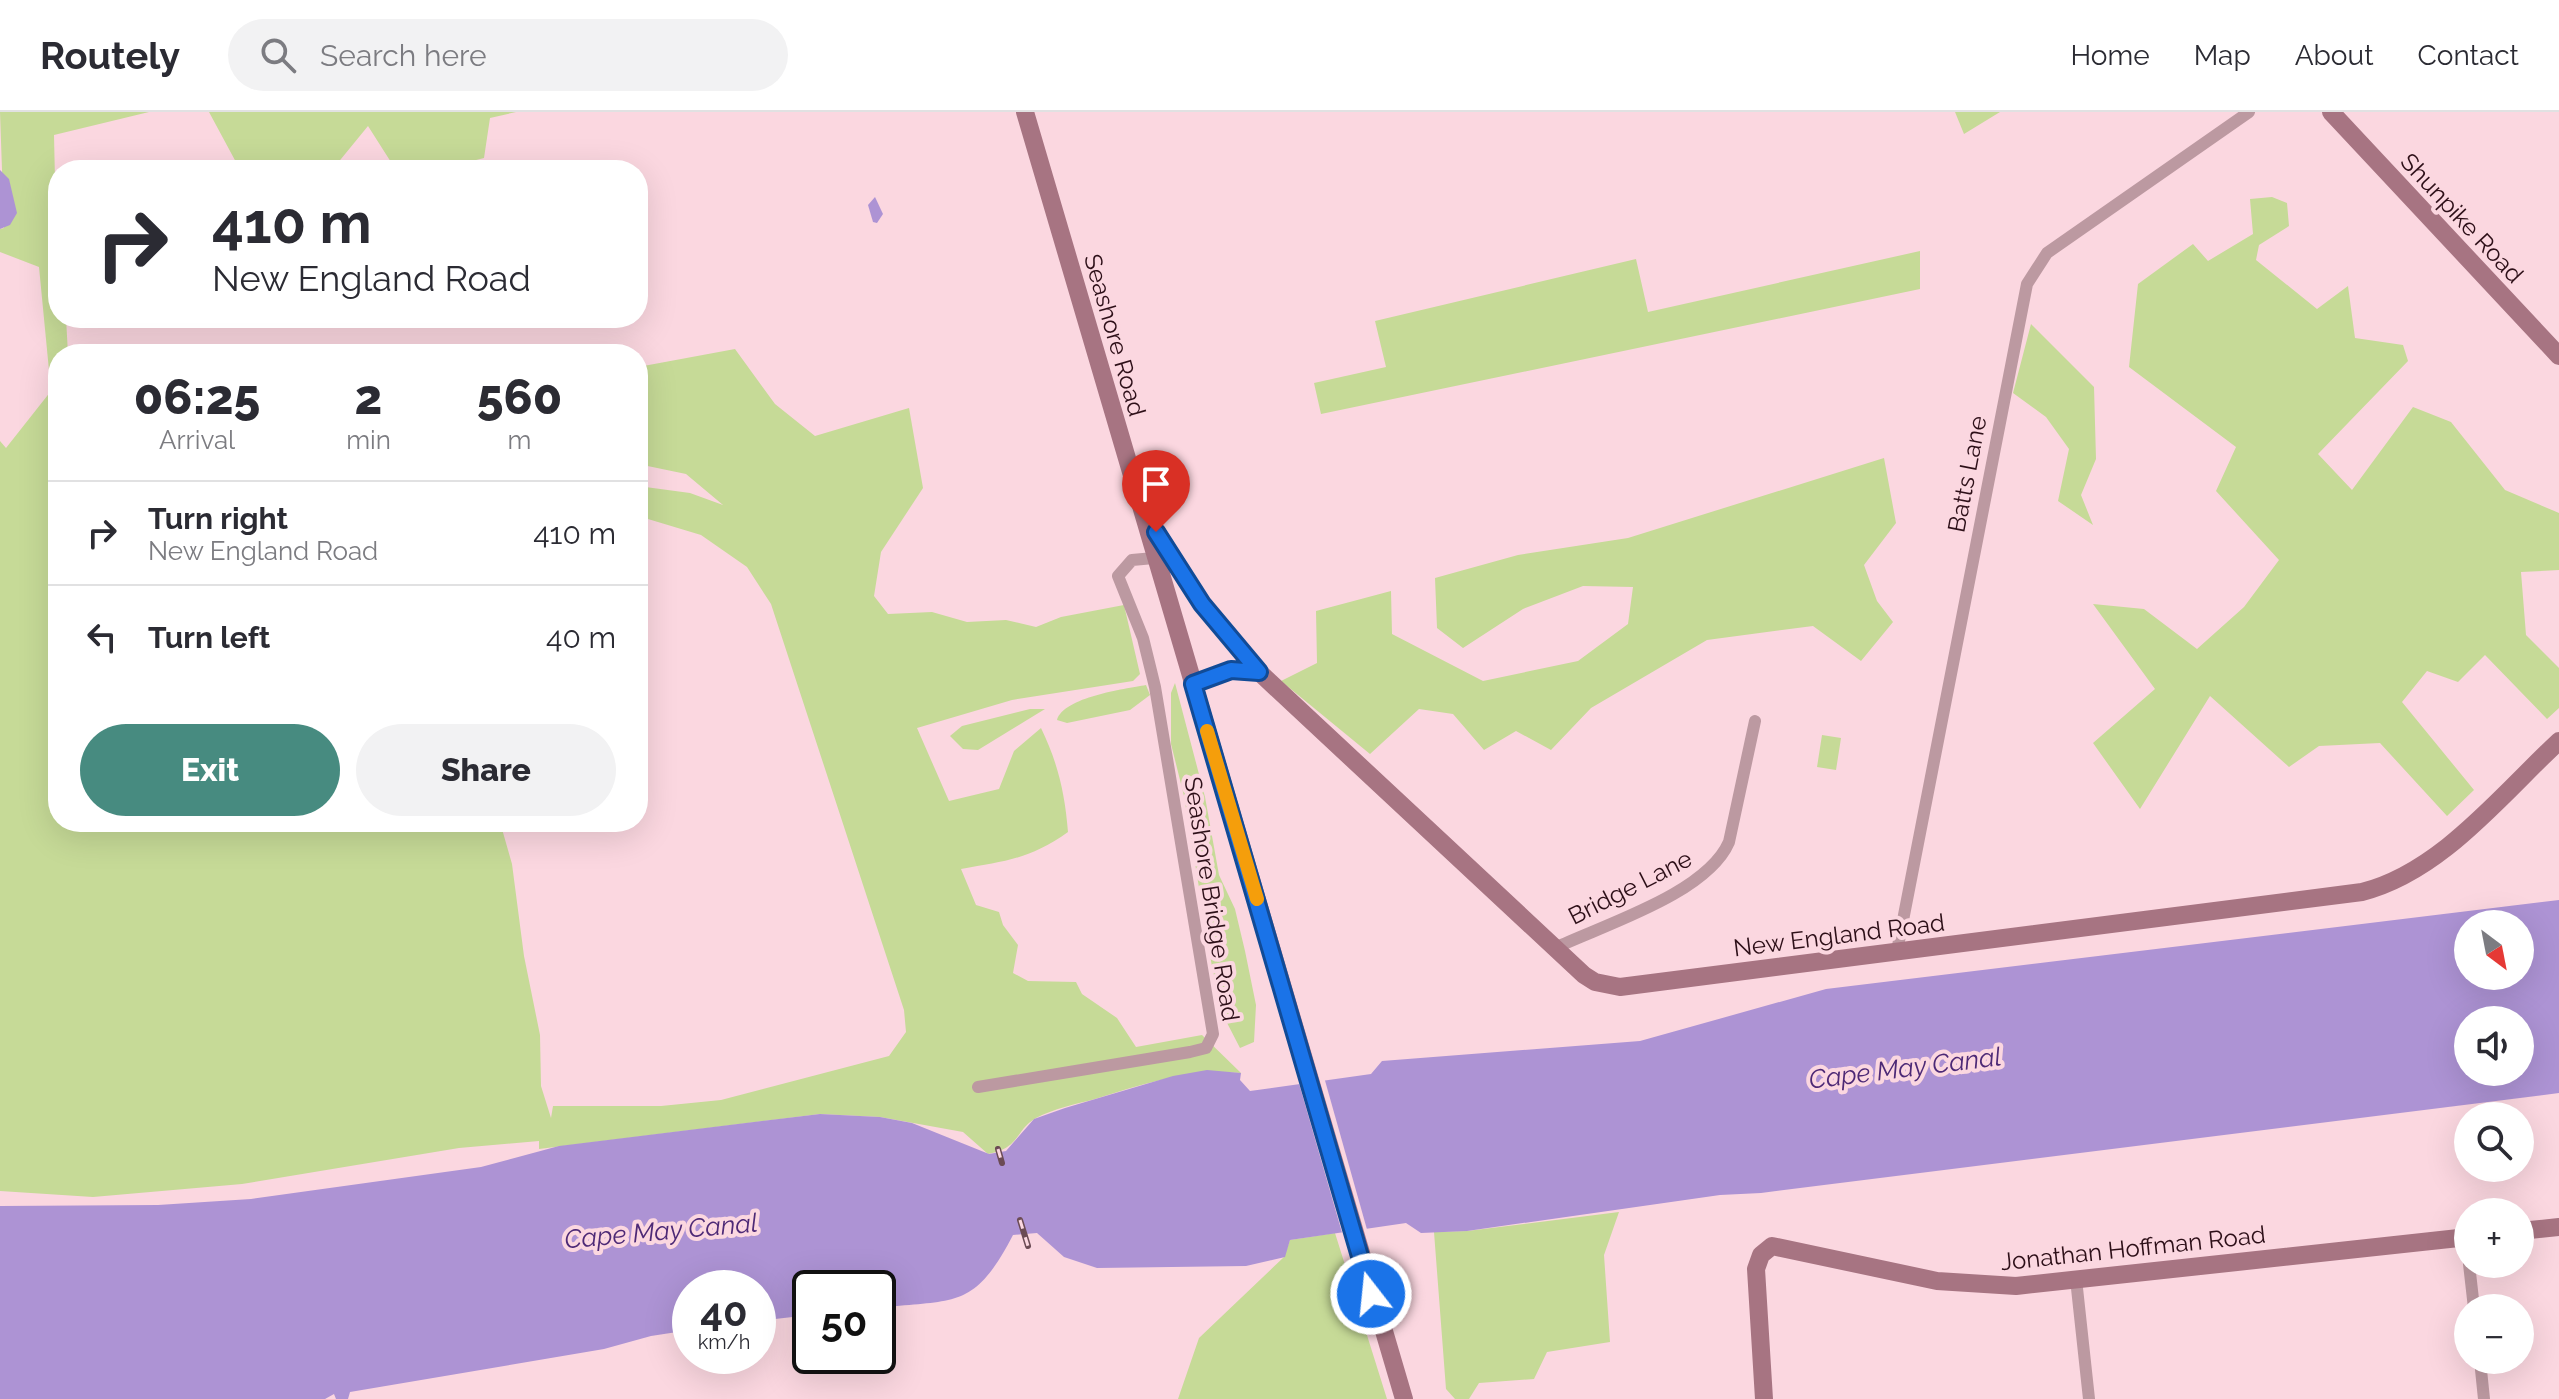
<!DOCTYPE html>
<meta charset="utf-8">
<style>
:root{--surface:#fff;--page:#f2f2f3;--text:#2b2b33;--muted:#7c7c81;--line:#e1e1e2;--accent:#478b80}
body{margin:0;font-family:Raleway,sans-serif;background:var(--page);color:var(--text);height:100vh;display:flex;flex-direction:column;font-size:30px;white-space:nowrap}
*{box-sizing:border-box;margin:0}
p{font-size:26px;color:var(--muted)}
.icon{flex:none;width:44px;height:44px;fill:none;stroke:currentColor;stroke-width:2;stroke-linecap:round;stroke-linejoin:round}
.map{position:relative;flex:1;overflow:hidden}
.details{position:absolute;left:48px;top:232px;width:600px;height:488px;display:flex;flex-direction:column;background:var(--surface);border-radius:32px;box-shadow:0 8px 32px #0002}
.details>*{flex:none}
.top-card{position:absolute;left:48px;top:48px;width:600px;height:168px;border-radius:32px;box-shadow:0 8px 32px #0002;background:#fff;color:var(--text);overflow:hidden}
.needle{width:52px;rotate:148deg}
.buttons{position:absolute;left:2454px;top:798px;display:grid;gap:16px}
.buttons a{display:grid;place-items:center;width:80px;height:80px;border-radius:50%;background:var(--surface);box-shadow:0 8px 32px #0002;font-size:40px}
.speed{position:absolute;left:672px;top:1158px;display:flex;gap:16px;font-size:40px;font-weight:700;text-align:center}
.speed>*{display:grid;place-content:center;width:104px;height:104px;border-radius:50%;background:var(--surface);box-shadow:0 8px 32px #0002;line-height:1}
.speed small{font-size:20px;font-weight:400}
.speed .limit{border:4px solid #111;border-radius:12px;background:#fff;color:#111}
.pin{position:absolute;display:grid;place-items:center;width:68px;height:68px;color:#fff;margin:-82px -34px;border-radius:50% 50% 50% 0;rotate:-45deg;box-shadow:0 0 8px #0007}
.pin .icon{rotate:45deg}
.me{position:absolute;width:88px;margin:-44px;rotate:344deg;stroke-linejoin:round;filter:drop-shadow(0 0 6px #0008)}
.turn{display:flex;align-items:center;gap:28px;height:168px;padding:0 32px;font-size:36px}
.turn .icon{width:104px;height:104px;stroke-width:2.5}
.turn b{display:block;font-size:56px;line-height:68px}
.eta{display:flex;justify-content:space-evenly;align-items:center;height:136px;text-align:center}
.eta b{font-size:48px;font-weight:800;line-height:56px}
.button{display:flex;gap:16px;margin-top:auto;padding:16px 32px}
.button a{flex:1;height:92px;border-radius:48px;background:var(--accent);color:#fff;font-size:32px;font-weight:800;line-height:92px;text-align:center}
.button a+a{background:var(--page);color:var(--text)}
ul{padding:0;list-style:none}
li{display:flex;align-items:center;gap:24px;height:104px;padding:0 32px;border-top:2px solid var(--line)}
li div{flex:1}
li b{display:block;font-size:30px}
li em{font-style:normal}
header{display:flex;align-items:center;gap:48px;box-sizing:border-box;height:112px;padding:0 40px;background:var(--surface);border-bottom:2px solid var(--line)}
header strong{font-size:38px}
nav{display:flex;gap:44px;margin-inline-start:auto;font-size:28px}
.search{width:560px;height:72px;background:var(--page);display:flex;align-items:center;gap:20px;box-sizing:border-box;padding:0 28px;border-radius:44px;color:var(--muted);font-size:30px}
.map>svg:first-child{display:block}
</style>
<header>
<strong>Routely</strong>
<div class="search"><svg class="icon" aria-label="search" viewBox="0 0 24 24"><circle cx="10" cy="10" r="6"/><path d="M15 15l6 6"/></svg>Search here</div>
<nav><a>Home</a><a>Map</a><a>About</a><a>Contact</a></nav>
</header>
<div class="map">
<svg width="2559" height="1287" viewBox="0 0 2559 1287">
<rect width="100%" height="100%" fill="#fbd7e0"/>
<g fill="#c6da97">
<path d="M0 0H149L54 23 58 206H66L68 242H58V710H500L512 752 524 844 540 923 541 974 551 1006 553 994H661L721 988 889 944 906 920 904 898 771 492 747 455 701 423 638 404V374L690 381 723 393 686 362 638 352V255L735 237 775 292 815 324 909 296 923 376 881 440 874 484 888 502 932 500 967 510 1006 508 1036 515 1061 505 1124 493 1140 562 1133 569 1012 588 917 616 949 689 999 677 1014 639 1041 616C1058 651 1065 682 1068 720 1030 747 1006 749 961 757L976 793 999 800 1003 813 1018 833 1013 861 1028 869 1076 870 1082 882 1117 906 1136 935 1202 923 1241 961C1189 957 1144 972 1095 987 1076 992 1053 997 1036 1006 1014 1019 1021 1036 988 1042L963 1020 880 1005 820 1002 539 1037V1029L459 1036 242 1072 93 1085 0 1079V329L6 336 51 279 39 155 0 140V117L4 116Z"/>
<polygon points="209,0 516,0 490,6 484,46 437,58 396,58 368,14 332,58 250,58 237,52"/>
<polygon points="1955,0 2000,0 1964,22"/>
<polygon points="2272,85 2287,91 2289,114 2259,133 2256,148 2317,197 2348,174 2355,226 2403,233 2408,249 2318,342 2352,378 2413,295 2451,310 2505,378 2559,401 2559,458 2521,460 2526,523 2559,556 2559,596 2547,607 2485,543 2458,570 2427,559 2402,590 2474,678 2447,704 2380,631 2319,634 2289,655 2210,584 2140,697 2093,631 2155,577 2093,492 2144,497 2197,537 2244,495 2279,448 2216,379 2236,335 2129,255 2138,172 2193,132 2208,149 2253,122 2250,87"/>
<polygon points="1920,139 1920,177 1321,302 1314,271 1386,255 1375,209 1636,147 1648,200"/>
<polygon points="2031,212 2094,275 2096,347 2081,383 2093,413 2058,389 2069,337 2046,305 2013,281"/>
<polygon points="1884,346 1896,411 1864,453 1877,489 1893,510 1861,549 1813,514 1707,528 1591,596 1551,638 1516,619 1484,638 1453,602 1419,597 1370,642 1281,569 1317,551 1316,499 1391,479 1392,522 1483,569 1578,549 1628,512 1633,475 1583,474 1523,497 1463,536 1437,516 1435,466 1518,443 1628,426"/>
<polygon points="1175,571 1205,685 1219,763 1235,797 1245,839 1256,893 1254,930 1240,936 1224,905 1212,855 1184,684 1171,632 1171,581"/>
<path d="M1146 573 1150 583 1130 598 1067 611 1057 608C1064 585 1124 577 1146 573Z"/>
<polygon points="1030,597 1045,597 978,638 963,637 950,624 962,614"/>
<polygon points="1822,623 1841,626 1836,658 1817,655"/>
<polygon points="1619,1100 1604,1143 1610,1230 1547,1240 1534,1267 1479,1271 1469,1287 1455,1287 1446,1277 1434,1120 1467,1119"/>
<polygon points="1335,1121 1387,1287 1178,1287 1199,1226 1284,1145 1290,1128"/>
</g>
<g fill="#ad93d4" fill-rule="evenodd">
<polygon points="0,58 9,67 17,101 10,113 0,117"/>
<polygon points="875,85 883,102 877,111 873,110 868,93"/>
<path d="M2559 788V981L1761 1081 1720 1083 1467 1119 1421 1121 1406 1111 1290 1128 1285 1145 1246 1154 1097 1156 1064 1145 1037 1121 1013 1123C974 1198 956 1187 878 1196V1176H810V1203L758 1209V1176H690V1218L651 1224 604 1237 350 1280 348 1287H336L334 1282 325 1287H0V1094L158 1093 251 1087 481 1055 559 1034 820 1002 880 1005 912 1011 989 1042 1006 1039 1034 1007 1065 996 1173 964 1207 958 1241 961 1240 968 1250 979 1371 962 1382 949 1640 929 1826 877ZM2468 812H2520V864H2468ZM2468 908H2520V960H2468Z"/>
</g>
<polygon fill="#fbd7e0" points="1324,965 1368,1121 1343,1124 1298,968"/>
<g fill="none" stroke-linecap="round" stroke-linejoin="round">
<g stroke="#bc99a1" stroke-width="12">
<path d="M1555 836C1606 812 1707 781 1729 730L1755 609"/>
<polyline points="1897,839 2027,172 2047,141 2249,0"/>
<polyline points="978,975 1190,940 1206,936 1213,922 1155,575 1143,526 1118,464 1132,448 1154,446"/>
<polyline points="2466,1125 2468,1143"/>
<polyline points="2469,1152 2474,1196"/>
<polyline points="2076,1167 2089,1287"/>
<polyline points="2480,1248 2484,1287"/>
</g>
<g stroke="#a77482" stroke-width="18">
<polyline points="1025,0 1404,1287"/>
<polyline points="2331,0 2559,244"/>
<polyline points="1151,411 1202,492 1259,560"/>
<path d="M1193 572 1231 558 1259 560 1584 863 1595 870 1620 875 2362 780C2441 760 2501 683 2559 629"/>
<polyline points="2520,1119 2559,1115"/>
<polyline points="1764,1287 1756,1157 1761,1143 1772,1134 1937,1169 2016,1174 2468,1125"/>
</g>
<defs>
<g id="rail">
<polyline points="998,1037 1002,1051"/>
<polyline points="1020,1108 1028,1134"/>
</g>
</defs>
<use href="#rail" stroke="#6b4b54" stroke-width="6"/>
<use href="#rail" stroke="#fbd7e0" stroke-width="3" stroke-dasharray="9" stroke-linecap="butt"/>
</g>
<g fill="none" stroke-linecap="round" stroke-linejoin="round">
<defs>
<polyline id="route" points="1156,420 1202,492 1259,560 1231,558 1193,572 1371,1182"/>
</defs>
<use href="#route" stroke="#114b97" stroke-width="20"/>
<use href="#route" stroke="#1a73e8" stroke-width="14"/>
<polyline stroke="#f59e0b" stroke-width="14" points="1207,619 1257,787"/>
</g>
<g text-anchor="middle" dominant-baseline="central" stroke-width="8" stroke-linejoin="round" paint-order="stroke">
<g font-size="24" fill="#2d0f18" stroke="#fbd7e0">
<text transform="translate(2462 106) rotate(47)">Shunpike Road</text>
<text transform="translate(1115 223) rotate(74)">Seashore Road</text>
<text transform="translate(1967 362) rotate(-79)">Batts Lane</text>
<text transform="translate(1630 775) rotate(-27)">Bridge Lane</text>
<text transform="translate(1212 787) rotate(81)">Seashore Bridge Road</text>
<text transform="translate(1839 823) rotate(-7)">New England Road</text>
<text transform="translate(2133 1136) rotate(-6)">Jonathan Hoffman Road</text>
</g>
<g font-size="26" font-style="italic" fill="#4d2976" stroke="#fbd7e0">
<text transform="translate(1905 956) rotate(-7)">Cape May Canal</text>
<text transform="translate(661 1119) rotate(-5)">Cape May Canal</text>
</g>
</g>
</svg>
<div class="buttons">
<a><svg class="needle" viewBox="-14 -14 28 28"><path d="M0-13l5 13h-10z" fill="#e53935"/><path d="M0 13l5-13h-10z" fill="#7c7c81"/></svg></a>
<a><svg class="icon" aria-label="sound" viewBox="0 0 24 24"><path d="M4 9h4l5-4v14l-5-4H4zM17 9q2 3 0 6"/></svg></a>
<a><svg class="icon" aria-label="search" viewBox="0 0 24 24"><circle cx="10" cy="10" r="6"/><path d="M15 15l6 6"/></svg></a>
<a>+</a>
<a>−</a>
</div>
<div class="speed"><div>40<small>km/h</small></div><div class="limit">50</div></div>
<div class="pin" style="left:1156px;top:420px;background:#d93025"><svg class="icon" aria-label="arrive" viewBox="0 0 24 24"><path d="M6 21V4h12l-3 4 3 4H6"/></svg></div>
<svg class="me" style="left:1371px;top:1182px" viewBox="-20 -20 40 40"><circle r="17" fill="#1a73e8" stroke="#fff" stroke-width="3"/><path d="M0-11L8 9 0 5-8 9z" fill="#fff"/></svg>
<div class="top-card">
<div class="turn"><svg class="icon" aria-label="right" viewBox="0 0 24 24"><path d="M7 20v-9h11M14 6l5 5-5 5"/></svg><div><b>410 m</b>New England Road</div></div>
</div>
<section class="details">
<div class="eta">
<div><b>06:25</b><p>Arrival</p></div>
<div><b>2</b><p>min</p></div>
<div><b>560</b><p>m</p></div>
</div>
<ul>
<li><svg class="icon" aria-label="right" viewBox="0 0 24 24"><path d="M7 20v-9h11M14 6l5 5-5 5"/></svg><div><b>Turn right</b><p>New England Road</p></div><em>410 m</em></li>
<li><svg class="icon" aria-label="left" viewBox="0 0 24 24"><path d="M17 20v-9H6M10 6l-5 5 5 5"/></svg><div><b>Turn left</b></div><em>40 m</em></li>
</ul>
<div class="button"><a>Exit</a><a>Share</a></div>
</section>
</div>
